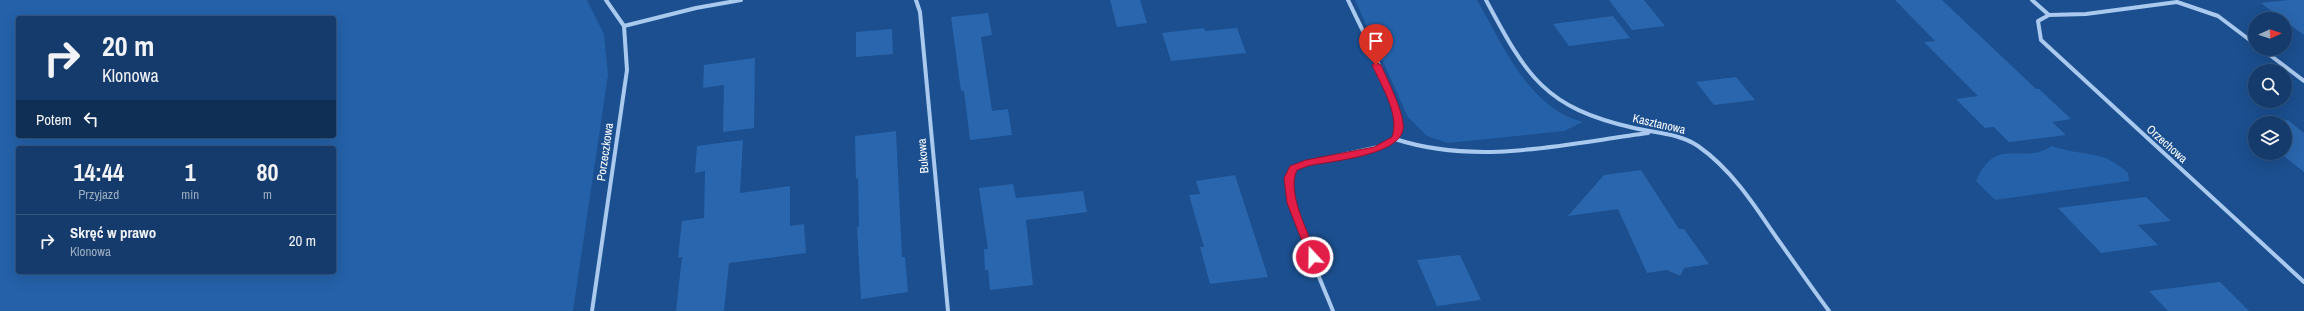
<!DOCTYPE html>
<html lang="pl">
<meta charset="utf-8">
<style>
:root{--surface:#143b6b;--page:#214673;--text:#f1f3f6;--muted:#9dadc1;--line:#33557e}
body{margin:0;font-family:"Archivo Narrow",sans-serif;background:var(--page);color:var(--text);height:100vh;display:flex;flex-direction:column;font-size:15px;white-space:nowrap}
*{box-sizing:border-box;margin:0}
p{font-size:13px;color:var(--muted)}
.icon{flex:none;width:22px;height:22px;fill:none;stroke:currentColor;stroke-width:2;stroke-linecap:round;stroke-linejoin:round}
.map{position:relative;flex:1;overflow:hidden}
.panel{position:absolute;left:16px;top:146px;width:320px;height:128px;display:flex;flex-direction:column;background:var(--surface);border-radius:4px;box-shadow:0 4px 16px #0002,0 0 0 1px var(--line)}
.panel>*{flex:none}
.banner{position:absolute;left:16px;top:16px;width:320px;height:122px;border-radius:4px;box-shadow:0 4px 16px #0002,0 0 0 1px var(--line);background:#143b6b;color:var(--text);overflow:hidden}
.needle{width:26px;rotate:87deg}
.buttons{position:absolute;left:2248px;top:12px;display:grid;gap:8px}
.buttons a{display:grid;place-items:center;width:44px;height:44px;border-radius:50%;background:var(--surface);box-shadow:0 4px 16px #0002,0 0 0 1px var(--line);font-size:20px}
.pin{position:absolute;display:grid;place-items:center;width:34px;height:34px;color:#fff;margin:-41px -17px;border-radius:50% 50% 50% 0;rotate:-45deg;box-shadow:0 0 4px #0007}
.pin .icon{rotate:45deg}
.me{position:absolute;width:44px;margin:-22px;rotate:339deg;stroke-linejoin:round;filter:drop-shadow(0 0 3px #0008)}
.turn{display:flex;align-items:center;gap:14px;height:84px;padding:0 20px;font-size:18px}
.turn .icon{width:52px;height:52px;stroke-width:2.5}
.turn b{display:block;font-size:28px;line-height:34px}
.then{display:flex;align-items:center;height:38px;padding:0 20px;background:#0003;gap:8px;font-size:15px}
.eta{display:flex;justify-content:space-evenly;align-items:center;height:68px;text-align:center}
.eta b{font-size:24px;font-weight:700;line-height:28px}
ul{padding:0;list-style:none}
li{display:flex;align-items:center;gap:12px;height:52px;padding:0 20px;border-top:1px solid var(--line)}
li div{flex:1}
li b{display:block;font-size:15px}
li em{font-style:normal}
.map>svg:first-child{display:block}
</style>
<div class="map">
<svg width="2304" height="311" viewBox="0 0 2304 311">
<rect width="100%" height="100%" fill="#1b4f8f"/>
<g fill="#2461a8" fill-rule="evenodd">
<path d="M0 0H587L604 34 608 75 573 311H0ZM18 18H334V136H18ZM18 148H334V272H18Z"/>
<path d="M1355 0H1477C1500 39 1520 89 1561 113 1567 117 1576 120 1583 122L1564 131 1448 143 1427 136 1408 117Z"/>
<path d="M2052 146C2083 157 2103 149 2128 173L2129 181 1995 200 1976 181C1996 134 2023 166 2052 146Z"/>
</g>
<g fill="#2a66ad">
<polygon points="1110,0 1140,0 1147,23 1117,27"/>
<polygon points="1609,0 1644,0 1665,26 1632,30"/>
<polygon points="1895,0 1942,0 2036,89 2039,89 2071,119 2052,122 2066,135 2009,142 1994,127 1985,128 1956,99 1978,96 1924,42 1935,41"/>
<polygon points="2289,0 2304,0 2304,35 2285,21 2285,19 2282,19 2261,3"/>
<polygon points="988,13 992,35 981,37 992,111 1008,109 1012,135 970,140 964,91 961,91 951,17"/>
<polygon points="1613,16 1630,38 1569,46 1553,24"/>
<polygon points="1204,28 1205,31 1237,28 1246,53 1171,61 1162,33"/>
<polygon points="892,29 893,54 856,57 856,32"/>
<polygon points="755,58 754,128 723,132 724,85 703,88 704,65"/>
<polygon points="1736,77 1755,100 1714,105 1696,82"/>
<polygon points="2288,120 2304,133 2304,172 2280,153 2285,153 2285,123 2270,123"/>
<polygon points="896,131 902,257 905,257 908,292 861,299 857,227 859,227 858,178 856,179 855,136"/>
<polygon points="743,140 740,193 790,186 790,226 804,224 806,253 729,263 724,311 676,311 682,257 678,258 682,221 704,218 705,171 695,173 697,146"/>
<polygon points="1641,170 1679,229 1684,229 1709,264 1684,268 1680,276 1667,270 1647,273 1618,209 1568,216 1604,175"/>
<polygon points="1235,175 1268,277 1210,284 1200,247 1204,247 1189,195 1200,194 1196,181"/>
<polygon points="1013,184 1016,198 1083,191 1087,212 1026,220 1033,285 990,290 988,270 985,270 984,249 988,249 979,188"/>
<polygon points="2146,197 2171,221 2138,225 2158,245 2101,253 2058,208"/>
<polygon points="1460,255 1481,300 1437,306 1417,260"/>
<polygon points="2220,282 2249,311 2168,311 2149,291"/>
</g>
<g fill="none" stroke-linecap="round" stroke-linejoin="round">
<g stroke="#a9c9ee" stroke-width="4">
<polyline points="916,0 920,12 948,311"/>
<path d="M1486 0C1527 77 1545 108 1634 128 1655 133 1679 133 1698 146 1731 169 1754 204 1776 237 1794 262 1811 287 1829 311"/>
<polyline points="2032,0 2049,15 2038,21 2041,40 2304,282"/>
<polyline points="2049,15 2086,14 2177,2 2218,16 2255,44"/>
<polyline points="624,26 696,8 741,0"/>
<polyline points="2262,49 2304,81"/>
<path d="M1395 139C1478 166 1564 144 1648 133"/>
<polyline points="592,311 627,70 624,26 606,0"/>
<path d="M1333 311C1324 288 1283 196 1290 177 1293 168 1297 166 1305 163L1383 146C1390 144 1397 139 1399 132 1404 109 1359 24 1348 0"/>
</g>
</g>
<path fill="#e11d48" stroke="#92132f" d="M1376 62 1381 65C1387 79 1406 116 1403 130 1398 156 1330 161 1308 166L1297 170C1286 193 1309 234 1318 257L1316 259H1309L1287 203 1284 178 1290 166 1306 160 1374 147 1392 137C1400 115 1381 85 1372 65Z"/>
<g text-anchor="middle" dominant-baseline="central" stroke-width="4" stroke-linejoin="round" paint-order="stroke">
<g font-size="12" fill="#fff" stroke="#1b4f8f">
<text transform="translate(1659 124) rotate(13)">Kasztanowa</text>
<text transform="translate(2167 144) rotate(42)">Orzechowa</text>
<text transform="translate(605 152) rotate(-82)">Porzeczkowa</text>
<text transform="translate(923 156) rotate(-95)">Bukowa</text>
</g>
</g>
</svg>
<div class="buttons">
<a><svg class="needle" viewBox="-14 -14 28 28"><path d="M0-13l5 13h-10z" fill="#e53935"/><path d="M0 13l5-13h-10z" fill="#9dadc1"/></svg></a>
<a><svg class="icon" aria-label="search" viewBox="0 0 24 24"><circle cx="10" cy="10" r="6"/><path d="M15 15l6 6"/></svg></a>
<a><svg class="icon" aria-label="layers" viewBox="0 0 24 24"><path d="M12 4l9 5-9 5-9-5zM3 14l9 5 9-5"/></svg></a>
</div>
<div class="pin" style="left:1376px;top:65px;background:#d93025"><svg class="icon" aria-label="arrive" viewBox="0 0 24 24"><path d="M6 21V4h12l-3 4 3 4H6"/></svg></div>
<svg class="me" style="left:1313px;top:257px" viewBox="-20 -20 40 40"><circle r="17" fill="#e11d48" stroke="#fff" stroke-width="3"/><path d="M0-11L8 9 0 5-8 9z" fill="#fff"/></svg>
<div class="banner">
<div class="turn"><svg class="icon" aria-label="right" viewBox="0 0 24 24"><path d="M7 20v-9h11M14 6l5 5-5 5"/></svg><div><b>20 m</b>Klonowa</div></div>
<div class="then">Potem<svg class="icon" aria-label="left" viewBox="0 0 24 24"><path d="M17 20v-9H6M10 6l-5 5 5 5"/></svg></div>
</div>
<section class="panel">
<div class="eta">
<div><b>14:44</b><p>Przyjazd</p></div>
<div><b>1</b><p>min</p></div>
<div><b>80</b><p>m</p></div>
</div>
<ul>
<li><svg class="icon" aria-label="right" viewBox="0 0 24 24"><path d="M7 20v-9h11M14 6l5 5-5 5"/></svg><div><b>Skręć w prawo</b><p>Klonowa</p></div><em>20 m</em></li>
</ul>
</section>
</div>
